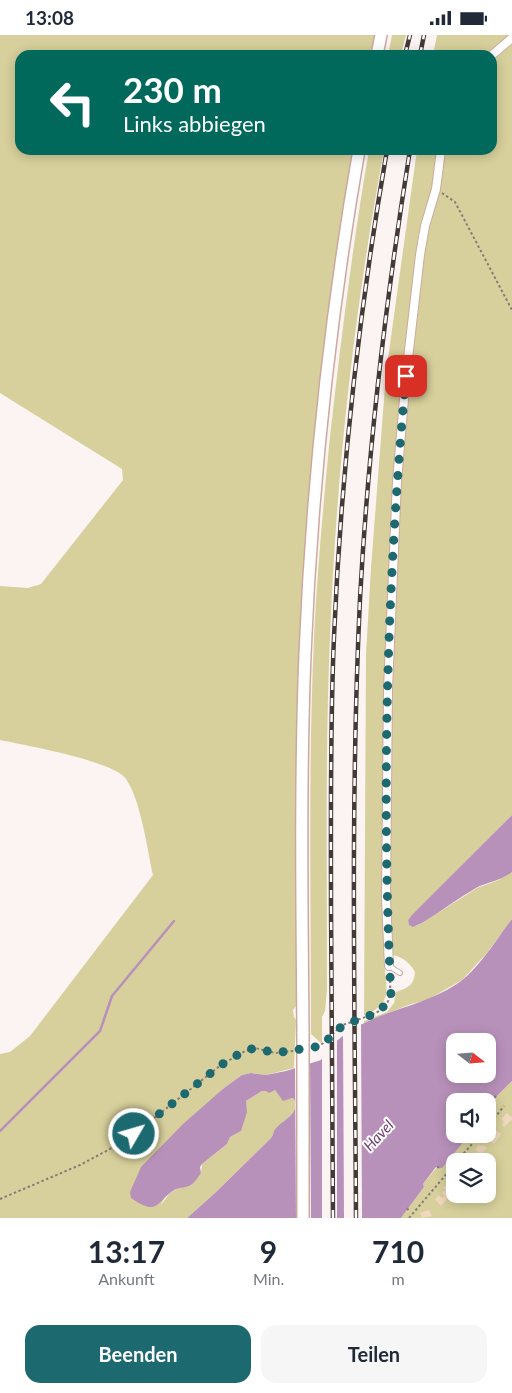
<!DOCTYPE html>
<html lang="de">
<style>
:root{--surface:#fff;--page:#f6f6f7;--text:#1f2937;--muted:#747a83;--accent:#1d6970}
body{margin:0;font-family:Lato,sans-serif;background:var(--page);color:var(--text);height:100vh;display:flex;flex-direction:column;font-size:19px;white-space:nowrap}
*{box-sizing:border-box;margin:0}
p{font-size:16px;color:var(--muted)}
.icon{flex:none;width:28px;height:28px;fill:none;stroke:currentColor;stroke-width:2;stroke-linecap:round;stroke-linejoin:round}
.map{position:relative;height:1183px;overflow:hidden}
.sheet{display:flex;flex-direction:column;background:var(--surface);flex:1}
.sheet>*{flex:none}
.banner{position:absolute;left:15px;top:15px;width:482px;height:105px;border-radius:15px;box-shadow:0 2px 12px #0003;background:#00695c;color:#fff;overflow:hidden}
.needle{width:32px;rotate:107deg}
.tools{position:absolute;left:446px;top:998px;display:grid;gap:10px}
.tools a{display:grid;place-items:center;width:50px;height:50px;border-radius:10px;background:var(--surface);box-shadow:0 2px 12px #0003;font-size:25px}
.pin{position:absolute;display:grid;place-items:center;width:42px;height:42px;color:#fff;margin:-21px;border-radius:10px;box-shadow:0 2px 8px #0006}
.me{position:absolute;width:55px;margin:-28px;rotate:52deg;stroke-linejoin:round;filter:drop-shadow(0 0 4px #0008)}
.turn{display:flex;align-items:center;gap:18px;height:105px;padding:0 25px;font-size:22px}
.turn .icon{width:65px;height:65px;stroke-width:2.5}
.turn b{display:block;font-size:35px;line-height:42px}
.eta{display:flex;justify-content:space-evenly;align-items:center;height:85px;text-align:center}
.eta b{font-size:30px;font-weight:700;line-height:35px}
.action{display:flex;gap:10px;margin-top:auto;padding:10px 25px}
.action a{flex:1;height:58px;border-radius:15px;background:var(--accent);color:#fff;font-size:20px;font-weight:700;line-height:58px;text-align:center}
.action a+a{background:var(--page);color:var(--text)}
.status{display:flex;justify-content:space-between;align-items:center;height:35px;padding:0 25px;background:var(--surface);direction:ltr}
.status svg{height:14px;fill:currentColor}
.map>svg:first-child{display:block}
</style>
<div class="status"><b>13:08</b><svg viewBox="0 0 49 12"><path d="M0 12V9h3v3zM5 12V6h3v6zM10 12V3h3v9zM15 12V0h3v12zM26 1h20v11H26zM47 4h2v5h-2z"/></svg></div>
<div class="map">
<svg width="512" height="1183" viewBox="0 0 512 1183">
<rect width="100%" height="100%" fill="#fcf4f2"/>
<g fill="#d7d09c" fill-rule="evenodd">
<path d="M0 0H375L371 20H20V115H354L345 166 298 702 296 971 293 975 294 982 296 985 294 1033 266 1040 251 1038 242 1040 224 1053 208 1069 161 1170 169 1159 178 1153 190 1151 201 1138 202 1129 227 1109 230 1102 241 1096 246 1066 262 1056 275 1055 283 1065 292 1063 294 1064C301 1080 281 1085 275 1096 273 1098 273 1101 271 1103L215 1158 187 1183H0V1019L10 1017 30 1001 153 840C147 813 141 766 126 744 114 726 24 710 0 705V551L28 553 41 549 123 445 122 434 0 358Z"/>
<polygon points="392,0 406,0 401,20 388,20"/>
<polygon points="437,0 510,0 487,20 433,20"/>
<path d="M512 9V780L408 885 409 890 416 891 422 888 477 853 499 845 512 837V884L486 919 462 945 427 965 411 969 364 988V986L387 977 394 968 396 957C407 953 414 951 415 937 409 925 397 919 384 919 383 947 398 968 364 980L366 619 371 533 386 338 417 115H437L434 148 422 185 418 203 403 337 411 338 426 206 444 115H492L493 26Z"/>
<path d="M369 115H384C354 276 336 440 330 603 325 720 327 838 327 955L325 976 322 982V1009L311 999C311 867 308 734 314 602 317 538 323 475 329 411 340 312 352 213 369 115Z"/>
<path d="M512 1046V1183H401L424 1152 423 1149 437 1132 455 1116 470 1099H488V1070ZM455 1126H488V1159H455Z"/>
</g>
<g fill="#b891ba" fill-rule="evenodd">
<path d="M512 780V837C501 846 487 847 476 853 457 864 440 877 422 888L413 892 409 890 408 885 413 879Z"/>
<path d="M512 884V1046L488 1070V1066H455V1099H470L442 1133 436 1132 423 1149 424 1152 401 1183H187L215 1158 271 1103C273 1101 273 1098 274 1096 281 1085 301 1080 294 1064L292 1063 283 1066 275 1055 269 1058 266 1056H262L246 1066 247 1077 241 1096 230 1102 227 1109 202 1129 200 1132 201 1138C198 1142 195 1147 191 1150 187 1153 181 1152 176 1154 156 1165 160 1183 131 1163L130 1157 141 1132 183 1089 224 1053 242 1040 251 1038 266 1040 286 1036 321 1025C352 975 418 978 461 946 480 932 498 902 512 884ZM455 1006H488V1039H455Z"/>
</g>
<g fill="#fcf4f2">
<polygon points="361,986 362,1183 344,1183 343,998"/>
<polygon points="337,1003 337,1183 322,1183 322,1019"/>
<polygon points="310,1027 311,1183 296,1183 295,1031"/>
</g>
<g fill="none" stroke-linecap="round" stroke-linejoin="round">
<polyline stroke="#b891ba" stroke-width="2.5" points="0,1096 100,996 112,961 174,886"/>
</g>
<g fill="#f1d7bd">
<polygon points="507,1078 512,1083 512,1086 511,1085 504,1092 502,1090 504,1087 501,1084"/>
<polygon points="493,1093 501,1099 494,1109 490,1106 492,1102 488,1099"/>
<polygon points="479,1110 482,1111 483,1110 487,1113 481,1119 475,1114"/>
<polygon points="447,1149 450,1153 449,1154 456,1162 451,1167 442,1158 445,1155 443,1153"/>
<polygon points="439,1160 442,1163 444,1161 447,1164 441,1171 435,1164"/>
<polygon points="429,1175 432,1181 422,1183 420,1178"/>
</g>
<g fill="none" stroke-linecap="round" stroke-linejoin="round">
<defs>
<polyline id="lane" points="389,931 400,938"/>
<g id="street">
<polyline points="492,20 512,3"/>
<polyline points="389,931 386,863 388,654 397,446 406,341 420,220 425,191 436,154 441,115"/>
</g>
<g id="primary">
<polyline points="377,20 381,0"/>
<path d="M303 998C302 872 300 745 305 619 312 450 330 281 359 115"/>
<polyline points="303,1108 303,1183"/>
</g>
</defs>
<use href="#lane" stroke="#cda89f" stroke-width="6"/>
<use href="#street" stroke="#cda89f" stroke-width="10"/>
<use href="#primary" stroke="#cda89f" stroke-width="14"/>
<g stroke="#867c79" stroke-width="2" stroke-dasharray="2.5 2.5" stroke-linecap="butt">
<polyline points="442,158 455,167 512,275"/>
<path d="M312 1013C327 1010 331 998 343 990 347 988 353 987 357 985 389 974 391 972 390 939"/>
<polyline points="488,1070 496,1061"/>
<polyline points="488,1091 504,1071"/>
<polyline points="457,1126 481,1099"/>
<polyline points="437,1132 442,1133"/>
<polyline points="0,1164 80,1130 110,1114 134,1099 221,1030 245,1016 255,1013 275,1018 293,1016"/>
<polyline points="407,1173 409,1176"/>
<polyline points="409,1183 455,1129"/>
</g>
<use href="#lane" stroke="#fff" stroke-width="4"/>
<use href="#street" stroke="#fff" stroke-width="8"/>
<use href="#primary" stroke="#fff" stroke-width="11"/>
<defs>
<g id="rail">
<polyline points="405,20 410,0"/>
<polyline points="420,20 424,0"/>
<path d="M333 1183C332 1079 332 975 331 871 331 781 330 691 334 602 341 439 359 276 387 115"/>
<path d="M356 1183C355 977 350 770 360 564 368 414 386 264 410 115"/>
</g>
</defs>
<use href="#rail" stroke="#453936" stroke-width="4.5"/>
<use href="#rail" stroke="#fff" stroke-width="2.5" stroke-dasharray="8" stroke-linecap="butt"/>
<defs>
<polyline id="primary-bridge" points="303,998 303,1108"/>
</defs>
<use href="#primary-bridge" stroke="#cda89f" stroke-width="14" stroke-linecap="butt"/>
<use href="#primary-bridge" stroke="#fff" stroke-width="11"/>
</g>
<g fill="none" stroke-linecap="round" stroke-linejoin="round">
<path stroke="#1d6970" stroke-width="9" stroke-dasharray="0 16.2" d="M134 1099 221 1030 244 1016 255 1013 275 1018 321 1011 343 990 377 978 389 966 391 961C381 754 387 547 406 341"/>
</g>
<g text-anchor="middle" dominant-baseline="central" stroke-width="4" stroke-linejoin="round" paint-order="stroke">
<g font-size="15" font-style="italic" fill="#6f3d72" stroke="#fff">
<text transform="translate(378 1100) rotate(-47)">Havel</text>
</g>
</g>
</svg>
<div class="tools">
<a><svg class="needle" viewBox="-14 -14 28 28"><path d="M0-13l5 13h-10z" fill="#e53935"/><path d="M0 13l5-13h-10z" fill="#747a83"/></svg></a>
<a><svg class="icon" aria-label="sound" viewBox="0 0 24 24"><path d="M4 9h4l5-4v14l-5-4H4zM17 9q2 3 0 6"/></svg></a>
<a><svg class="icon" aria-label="layers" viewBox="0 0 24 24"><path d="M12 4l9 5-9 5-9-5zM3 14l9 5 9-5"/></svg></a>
</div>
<div class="pin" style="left:406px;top:341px;background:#d93025"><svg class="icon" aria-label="arrive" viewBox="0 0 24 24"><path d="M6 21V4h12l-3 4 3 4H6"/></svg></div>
<svg class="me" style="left:134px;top:1099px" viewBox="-20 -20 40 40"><circle r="17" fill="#1d6970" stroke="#fff" stroke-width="3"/><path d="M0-11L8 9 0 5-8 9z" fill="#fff"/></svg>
<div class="banner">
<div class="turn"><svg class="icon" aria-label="left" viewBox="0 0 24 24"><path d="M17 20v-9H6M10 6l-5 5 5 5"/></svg><div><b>230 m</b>Links abbiegen</div></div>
</div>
</div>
<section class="sheet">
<div class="eta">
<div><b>13:17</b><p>Ankunft</p></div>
<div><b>9</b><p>Min.</p></div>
<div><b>710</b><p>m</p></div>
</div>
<div class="action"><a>Beenden</a><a>Teilen</a></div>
</section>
